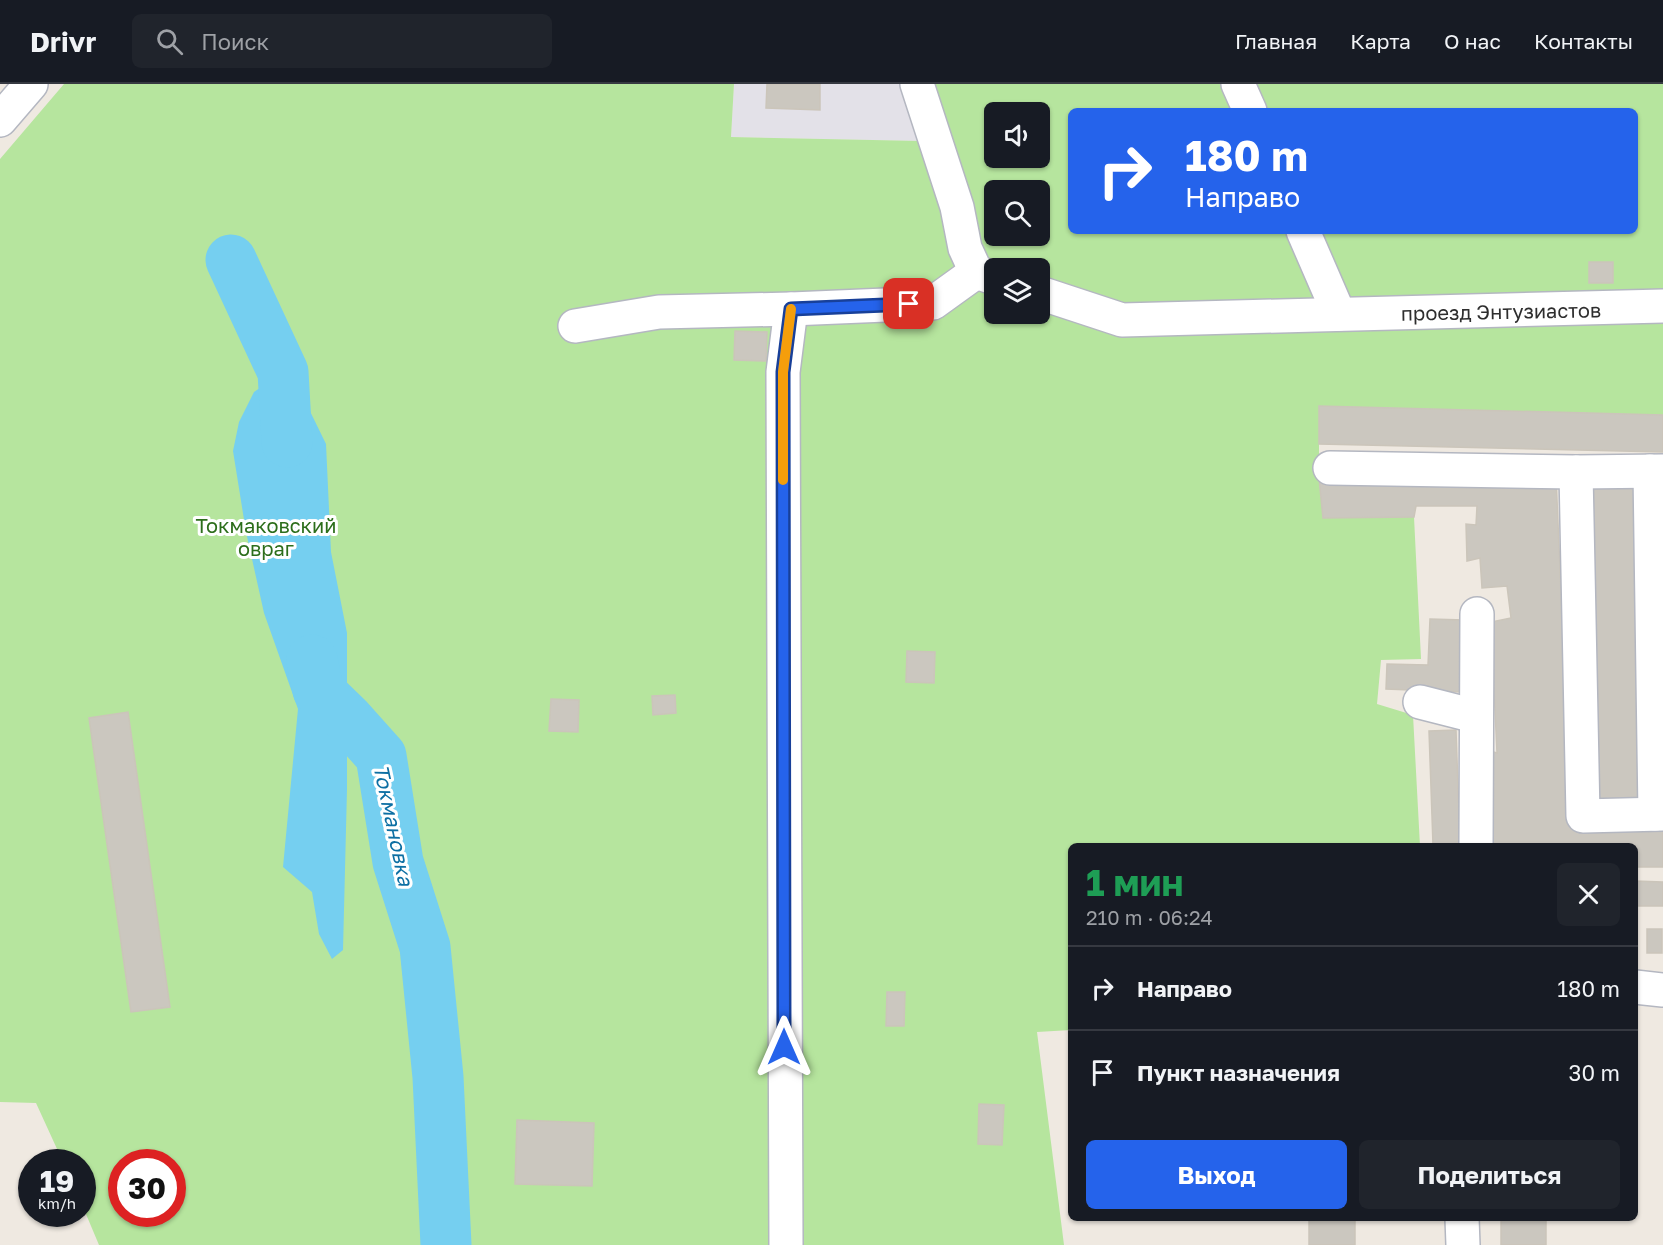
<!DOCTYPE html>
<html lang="ru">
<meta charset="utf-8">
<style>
:root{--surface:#171b24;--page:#20242c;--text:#f1f3f6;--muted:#9ea1a6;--line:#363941;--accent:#2563eb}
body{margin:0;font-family:"Golos Text",sans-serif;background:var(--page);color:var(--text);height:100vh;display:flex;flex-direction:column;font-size:22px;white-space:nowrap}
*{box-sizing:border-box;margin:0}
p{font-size:20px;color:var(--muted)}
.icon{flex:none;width:33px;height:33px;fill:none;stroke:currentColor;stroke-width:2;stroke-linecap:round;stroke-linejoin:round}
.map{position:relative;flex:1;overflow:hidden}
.panel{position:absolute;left:1068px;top:759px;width:570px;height:378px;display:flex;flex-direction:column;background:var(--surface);border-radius:9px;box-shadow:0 2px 4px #0004}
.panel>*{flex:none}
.hud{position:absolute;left:1068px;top:24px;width:570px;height:126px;border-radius:9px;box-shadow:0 2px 4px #0004;background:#2563eb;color:#fff;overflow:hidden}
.tools{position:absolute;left:984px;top:18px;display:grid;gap:12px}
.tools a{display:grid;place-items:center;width:66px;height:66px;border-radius:9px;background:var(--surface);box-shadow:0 2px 4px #0004;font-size:30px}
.speed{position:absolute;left:18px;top:1065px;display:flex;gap:12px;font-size:30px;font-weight:700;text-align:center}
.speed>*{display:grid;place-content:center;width:78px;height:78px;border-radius:50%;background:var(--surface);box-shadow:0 2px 4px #0004;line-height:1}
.speed small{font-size:15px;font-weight:400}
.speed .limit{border:9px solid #d22;background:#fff;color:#111}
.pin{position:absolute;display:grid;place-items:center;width:51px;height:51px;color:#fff;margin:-26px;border-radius:12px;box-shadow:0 3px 9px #0006}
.me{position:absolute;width:66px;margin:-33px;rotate:0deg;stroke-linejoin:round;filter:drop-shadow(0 0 4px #0008)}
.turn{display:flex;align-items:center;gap:21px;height:126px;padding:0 18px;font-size:27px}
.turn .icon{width:78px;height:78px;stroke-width:2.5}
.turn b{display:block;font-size:42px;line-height:51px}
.round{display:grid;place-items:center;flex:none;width:63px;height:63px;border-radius:9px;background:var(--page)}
.summary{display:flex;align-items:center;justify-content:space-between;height:102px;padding:0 18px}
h1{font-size:36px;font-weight:700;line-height:45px;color:#1e9e55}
.cta{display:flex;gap:12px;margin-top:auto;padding:12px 18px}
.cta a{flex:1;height:69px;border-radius:9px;background:var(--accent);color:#fff;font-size:24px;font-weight:700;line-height:69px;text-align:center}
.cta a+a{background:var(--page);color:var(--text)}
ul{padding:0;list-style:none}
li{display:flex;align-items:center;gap:18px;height:84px;padding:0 18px;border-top:2px solid var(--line)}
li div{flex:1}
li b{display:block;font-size:22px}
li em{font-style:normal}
header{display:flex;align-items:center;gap:36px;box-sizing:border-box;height:84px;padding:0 30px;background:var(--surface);border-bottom:2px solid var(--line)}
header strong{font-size:28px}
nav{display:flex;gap:33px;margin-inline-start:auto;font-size:21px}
.search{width:420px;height:54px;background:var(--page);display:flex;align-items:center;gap:15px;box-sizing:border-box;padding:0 21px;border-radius:9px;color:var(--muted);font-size:22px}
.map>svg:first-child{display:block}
</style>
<header>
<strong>Drivr</strong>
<div class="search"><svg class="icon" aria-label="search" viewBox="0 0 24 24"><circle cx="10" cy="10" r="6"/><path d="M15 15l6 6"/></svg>Поиск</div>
<nav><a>Главная</a><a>Карта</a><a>О нас</a><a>Контакты</a></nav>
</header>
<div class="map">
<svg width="1663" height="1161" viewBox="0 0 1663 1161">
<rect width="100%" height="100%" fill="#efe9e1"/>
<polygon fill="#e3e1e8" points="734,0 908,0 921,57 731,53"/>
<path fill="#b6e59e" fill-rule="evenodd" d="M64 0H734L731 53 921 57 908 0H1663V331L1319 322V394L1323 434 1414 433 1421 575 1381 576 1377 620 1413 631 1420 762H1071V946L1037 948 1064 1161H99L83 1123 82 1078H63L36 1019 0 1018V75ZM1071 27H1635V147H1071ZM994 28H1040V74H994ZM994 106H1040V152H994ZM994 184H1040V230H994ZM122 1078H172V1130H122Z"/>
<polygon fill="#75cff0" points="283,288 299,293 306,319 326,360 331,468 347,549 347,705 343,866 332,875 319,850 312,808 283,783 298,625 264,529 246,448 233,367 239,338 254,308"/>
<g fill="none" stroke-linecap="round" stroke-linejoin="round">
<g stroke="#75cff0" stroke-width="51">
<polyline points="231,176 283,288 287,358"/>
<polyline points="312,576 318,606 347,634 381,672 398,778 425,863 438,993 446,1161"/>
</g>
</g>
<g fill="#cbc7bf" stroke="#cbc5ba" stroke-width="1.5">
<polygon points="767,0 820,0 820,26 766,24"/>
<rect x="1589" y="178" width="24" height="21"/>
<polygon points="735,247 767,248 766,277 734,276"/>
<polygon points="1319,322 1663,331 1663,368 1319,360"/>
<polygon points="1556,393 1571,739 1663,739 1663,783 1635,783 1635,762 1488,762 1486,666 1497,669 1491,538 1511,534 1507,502 1482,504 1480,474 1467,477 1466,440 1476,441 1477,422 1416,422 1414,433 1323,434 1319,394"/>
<polygon points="1637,395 1646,716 1596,717 1587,396"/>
<polygon points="1430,535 1464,536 1462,608 1386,605 1387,580 1428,581"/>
<polygon points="907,567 935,568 934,599 906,598"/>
<polygon points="675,611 676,629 653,631 652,612"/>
<polygon points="551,615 579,616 578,648 549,647"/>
<polygon points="128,628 170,923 131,928 89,634"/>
<polygon points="1456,646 1460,761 1433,761 1429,647"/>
<polygon points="1635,797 1663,798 1663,822 1635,822"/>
<rect x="1647" y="845" width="15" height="24"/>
<polygon points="887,908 905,908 904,942 886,942"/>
<polygon points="979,1020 1004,1021 1002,1061 978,1060"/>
<polygon points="517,1036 594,1039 592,1102 515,1100"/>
<rect x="1309" y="1134" width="46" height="27"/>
<rect x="1501" y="1134" width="45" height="27"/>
</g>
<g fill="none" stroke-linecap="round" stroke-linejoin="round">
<defs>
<g id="minor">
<polyline points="917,0 957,123 965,164 976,188 994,194"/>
<polyline points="1238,0 1250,27"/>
<polyline points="0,36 31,0"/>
<polyline points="1303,147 1339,230"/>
<polyline points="1040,209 1122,236 1663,222"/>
<polyline points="575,242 659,228 791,225 933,219 976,188"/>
<polyline points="1330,384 1576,388 1663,387"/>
<polyline points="1650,387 1655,730"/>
<polyline points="1576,388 1583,732 1663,730"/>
<polyline points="1420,618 1475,632"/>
<polyline points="1476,762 1477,530"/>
<polyline points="1635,903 1663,906"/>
<polyline points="1462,1134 1463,1161"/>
<polyline points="786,1161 783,288 791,225"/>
</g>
</defs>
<use href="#minor" stroke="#b4b7c1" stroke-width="36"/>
<use href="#minor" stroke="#fff" stroke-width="33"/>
</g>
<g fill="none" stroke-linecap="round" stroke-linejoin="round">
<defs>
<polyline id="route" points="784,963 783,288 791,225 909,220"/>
</defs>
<use href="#route" stroke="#184099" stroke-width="15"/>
<use href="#route" stroke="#2563eb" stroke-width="10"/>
<polyline stroke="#f59e0b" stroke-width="10" points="783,396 783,288 791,225"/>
</g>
<g text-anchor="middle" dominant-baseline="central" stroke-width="6" stroke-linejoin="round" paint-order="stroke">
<g font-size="20" fill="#2e2e2e" stroke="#fff">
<text transform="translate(1501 227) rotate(-1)">проезд Энтузиастов</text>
</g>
<g font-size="20" fill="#2c6e1b" stroke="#fff">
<text x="266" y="441">Токмаковский<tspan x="266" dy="23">овраг</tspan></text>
</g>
<g font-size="21" font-style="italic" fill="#0d6fa3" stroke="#fff">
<text transform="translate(394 741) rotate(78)">Токмановка</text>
</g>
</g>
</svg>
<div class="tools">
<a><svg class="icon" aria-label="sound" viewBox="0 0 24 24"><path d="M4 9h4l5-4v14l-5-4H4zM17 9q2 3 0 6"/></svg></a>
<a><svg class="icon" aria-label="search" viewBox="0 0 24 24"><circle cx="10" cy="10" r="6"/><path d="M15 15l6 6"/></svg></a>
<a><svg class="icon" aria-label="layers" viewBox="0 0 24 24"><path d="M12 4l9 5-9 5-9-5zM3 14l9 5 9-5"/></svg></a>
</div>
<div class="speed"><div>19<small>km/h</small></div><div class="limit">30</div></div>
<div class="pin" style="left:909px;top:220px;background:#d93025"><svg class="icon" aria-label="arrive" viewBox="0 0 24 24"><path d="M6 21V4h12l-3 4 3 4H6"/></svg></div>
<svg class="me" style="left:784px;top:963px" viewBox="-20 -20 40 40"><path d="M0-17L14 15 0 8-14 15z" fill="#2563eb" stroke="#fff" stroke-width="4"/></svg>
<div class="hud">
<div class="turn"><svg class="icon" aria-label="right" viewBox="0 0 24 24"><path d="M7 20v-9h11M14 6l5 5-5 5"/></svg><div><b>180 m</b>Направо</div></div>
</div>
<section class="panel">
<div class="summary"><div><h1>1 мин</h1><p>210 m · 06:24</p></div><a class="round"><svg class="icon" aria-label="close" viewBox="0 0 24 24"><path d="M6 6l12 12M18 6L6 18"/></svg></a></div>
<ul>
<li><svg class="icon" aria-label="right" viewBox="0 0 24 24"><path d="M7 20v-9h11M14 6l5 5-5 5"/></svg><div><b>Направо</b></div><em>180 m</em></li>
<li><svg class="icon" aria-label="arrive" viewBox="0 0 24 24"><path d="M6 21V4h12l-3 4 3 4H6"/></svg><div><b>Пункт назначения</b></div><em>30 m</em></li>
</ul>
<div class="cta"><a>Выход</a><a>Поделиться</a></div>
</section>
</div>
